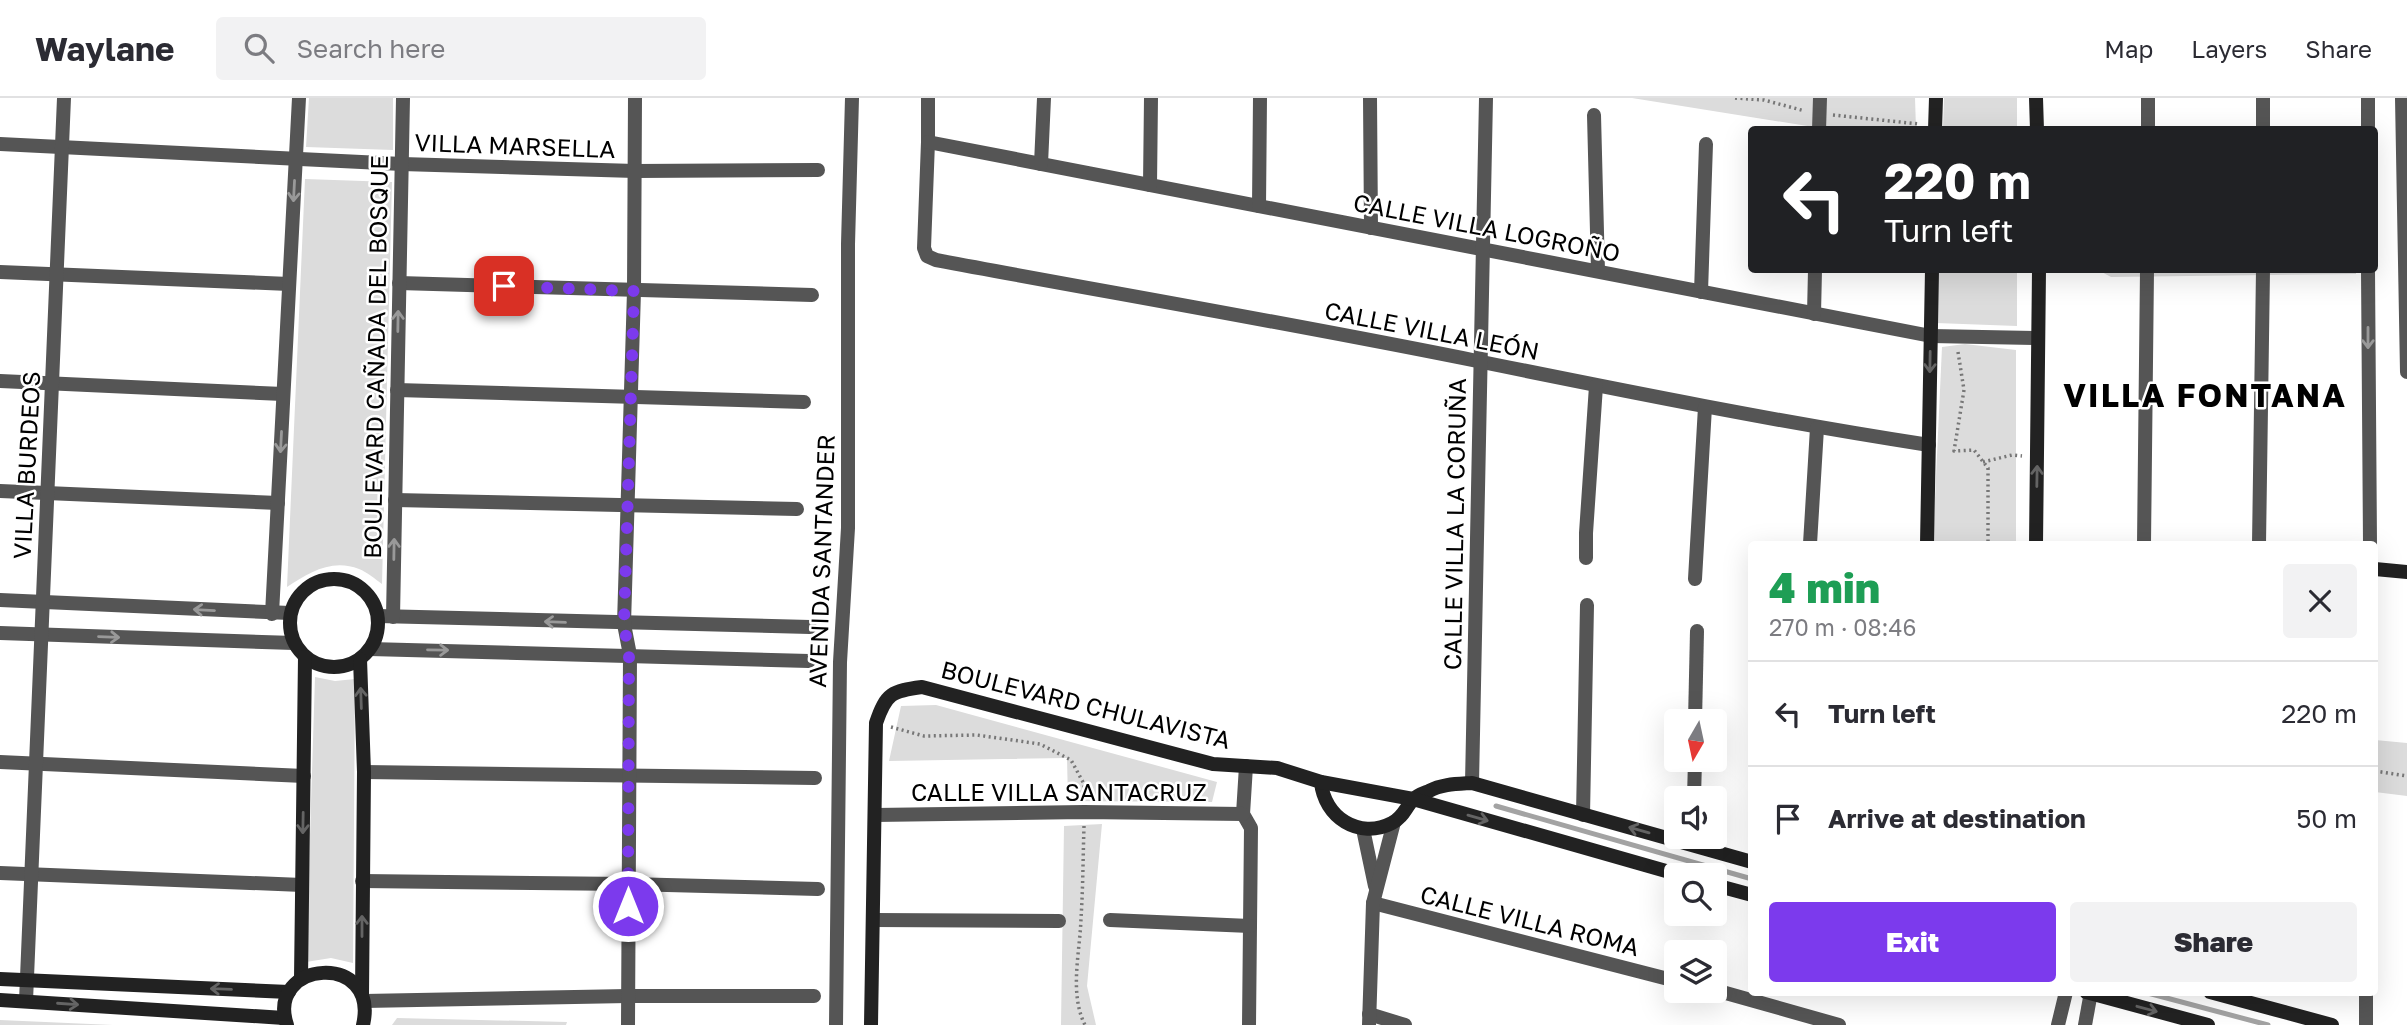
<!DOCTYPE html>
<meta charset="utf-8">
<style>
:root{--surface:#fff;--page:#f2f2f3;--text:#2b2b33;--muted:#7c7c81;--line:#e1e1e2;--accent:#7c3aed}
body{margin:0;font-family:"Golos Text",sans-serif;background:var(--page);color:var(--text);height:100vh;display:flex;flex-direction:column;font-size:26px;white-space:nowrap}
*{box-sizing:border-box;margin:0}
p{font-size:23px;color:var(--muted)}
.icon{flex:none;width:38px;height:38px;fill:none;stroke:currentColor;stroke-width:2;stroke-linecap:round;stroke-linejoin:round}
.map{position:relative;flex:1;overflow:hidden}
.panel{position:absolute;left:1748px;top:443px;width:630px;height:455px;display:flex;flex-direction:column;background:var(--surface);border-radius:7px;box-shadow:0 7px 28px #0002}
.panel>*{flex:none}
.banner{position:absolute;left:1748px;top:28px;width:630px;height:147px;border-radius:7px;box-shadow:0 7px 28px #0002;background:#202124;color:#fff;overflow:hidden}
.needle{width:46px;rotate:189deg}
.buttons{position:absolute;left:1664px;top:611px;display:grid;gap:14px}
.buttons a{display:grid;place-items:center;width:63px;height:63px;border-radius:7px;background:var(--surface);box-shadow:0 7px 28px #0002;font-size:35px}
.pin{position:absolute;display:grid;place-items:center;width:60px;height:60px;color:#fff;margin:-30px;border-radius:14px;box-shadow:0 4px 10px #0006}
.me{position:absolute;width:77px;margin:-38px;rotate:0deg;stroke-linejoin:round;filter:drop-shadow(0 0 5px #0008)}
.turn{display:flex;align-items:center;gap:24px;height:147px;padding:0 21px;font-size:32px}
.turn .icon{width:91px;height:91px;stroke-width:2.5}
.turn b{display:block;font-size:49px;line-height:60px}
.round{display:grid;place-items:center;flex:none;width:74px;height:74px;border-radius:7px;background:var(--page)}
.summary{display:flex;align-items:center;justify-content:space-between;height:119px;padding:0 21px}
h1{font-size:42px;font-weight:800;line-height:52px;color:#1e9e55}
.action{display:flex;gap:14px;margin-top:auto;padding:14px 21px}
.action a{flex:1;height:80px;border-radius:7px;background:var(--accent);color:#fff;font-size:28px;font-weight:800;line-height:80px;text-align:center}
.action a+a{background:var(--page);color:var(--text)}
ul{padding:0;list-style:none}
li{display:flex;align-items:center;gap:21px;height:105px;padding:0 21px;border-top:2px solid var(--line)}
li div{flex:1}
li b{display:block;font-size:26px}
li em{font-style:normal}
header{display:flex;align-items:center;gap:42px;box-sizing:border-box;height:98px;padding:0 35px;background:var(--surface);border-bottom:2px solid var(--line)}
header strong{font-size:33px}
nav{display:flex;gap:38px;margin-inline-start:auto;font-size:24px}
.search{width:490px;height:63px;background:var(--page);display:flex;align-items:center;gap:18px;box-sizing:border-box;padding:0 24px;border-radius:7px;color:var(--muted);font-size:26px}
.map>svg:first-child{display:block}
</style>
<header>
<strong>Waylane</strong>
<div class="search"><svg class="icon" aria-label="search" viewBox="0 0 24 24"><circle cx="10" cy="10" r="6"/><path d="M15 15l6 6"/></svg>Search here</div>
<nav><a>Map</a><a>Layers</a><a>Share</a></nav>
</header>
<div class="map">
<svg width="2407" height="927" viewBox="0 0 2407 927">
<rect width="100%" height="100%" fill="#fff"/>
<g fill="#dcdcdc">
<polygon points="309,0 393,0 393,52 306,49"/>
<polygon points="1632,0 1915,0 1916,31 1826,31"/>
<polygon points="1944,0 2017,0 2017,31 1943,31"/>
<path d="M305 81 392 84 382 486C375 481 367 474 359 471 332 460 308 475 287 489Z"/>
<polygon points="1938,172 2017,172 2017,228 1936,225"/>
<polygon points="2098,172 2356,172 2356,176 2111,179"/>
<polygon points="1965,246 2016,252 2016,446 1933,444 1942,249"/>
<polygon points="315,579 335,583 355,581 353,865 331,860 306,864"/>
<polygon points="936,607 1217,684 1212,704 1068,703 1067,660 889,663 901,608"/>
<polygon points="2375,642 2407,645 2407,698 2375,694"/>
<polygon points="1102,726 1087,888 1096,927 1061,927 1064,728"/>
<polygon points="397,920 567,924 566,927 392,927"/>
<polygon points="0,922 113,927 0,927"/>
</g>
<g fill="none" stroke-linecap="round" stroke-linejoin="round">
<g stroke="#a3a3a3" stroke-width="5">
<polyline points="1496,708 1752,781"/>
<polyline points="2144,894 2268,927"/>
</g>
<g stroke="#777" stroke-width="3.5" stroke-dasharray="2 3.5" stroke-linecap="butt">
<polyline points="1735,0 1764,2 1805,13"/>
<polyline points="1833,17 1919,26"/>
<polyline points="1958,254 1964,292 1954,353 1974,352 1988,370 1988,446"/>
<polyline points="1983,364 2012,357 2022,358"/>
<polyline points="891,629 924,638 977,637 1040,646 1071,662 1084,686 1084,699"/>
<polyline points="2375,673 2407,678"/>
<path d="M1084 728C1083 759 1083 790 1081 820 1080 855 1069 895 1085 927"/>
</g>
<g stroke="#555" stroke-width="14">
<path d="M928 0V44L924 150 927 158 936 162C1118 196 1300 227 1482 264 1630 294 1779 324 1929 347"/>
<polyline points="1370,0 1371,130"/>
<polyline points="2263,0 2263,32"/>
<polyline points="2402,0 2407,274"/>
<polyline points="1594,17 1598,173"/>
<polyline points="1819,32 1820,0"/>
<polyline points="2148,32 2148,0"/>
<polyline points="2368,32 2368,0"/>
<polyline points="928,44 1931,238 2038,240"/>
<polyline points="0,46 402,66 635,73 818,72"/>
<polyline points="1041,66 1044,0"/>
<polyline points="1150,87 1151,0"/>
<polyline points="1259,108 1260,0"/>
<polyline points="2368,172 2370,446"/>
<polyline points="0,174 289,186"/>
<polyline points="399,185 812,197"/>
<polyline points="1701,194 1706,46"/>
<polyline points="1814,216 1815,172"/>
<polyline points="0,283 283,296"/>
<polyline points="397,292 804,304"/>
<polyline points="0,393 278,405"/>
<polyline points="395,402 797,411"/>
<polyline points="1810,446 1817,330"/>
<polyline points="2144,446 2147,172"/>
<polyline points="2259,446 2263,172"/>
<polyline points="1586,460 1586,435 1596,288"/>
<polyline points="1695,481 1705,309"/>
<polyline points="0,502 290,515"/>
<polyline points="272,516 299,0"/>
<polyline points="378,518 810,529"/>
<polyline points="393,519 403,0"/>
<polyline points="0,535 294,545"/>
<polyline points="370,551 809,563"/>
<polyline points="1695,623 1697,533"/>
<polyline points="0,664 304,678"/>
<polyline points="1246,668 1243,716 1251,730 1249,927"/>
<polyline points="364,674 815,680"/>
<polyline points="1472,685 1486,0"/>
<polyline points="1694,700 1695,662"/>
<polyline points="875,717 1084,714 1243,716"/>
<polyline points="1583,717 1587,507"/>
<polyline points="1363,731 1375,788"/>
<polyline points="0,775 302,787"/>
<polyline points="362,783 628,786 818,791"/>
<polyline points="1373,805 1676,883"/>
<polyline points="874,822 1059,823"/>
<polyline points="1110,822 1250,828"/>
<polyline points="1715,892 1839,927"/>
<polyline points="26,903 64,0"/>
<polyline points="364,903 628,898 814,898"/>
<polyline points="1369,916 1405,927"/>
<polyline points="628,927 630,557 624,526 634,193 635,0"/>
<polyline points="836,927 840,564 848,430 848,146 852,0"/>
<polyline points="1369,927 1373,805 1394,724"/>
<polyline points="2058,927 2066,894"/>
<polyline points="2085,927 2091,894"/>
<polyline points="2366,927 2366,894"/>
</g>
<g stroke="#222" stroke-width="14">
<polyline points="2036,0 2037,32"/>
<polyline points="1935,32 1936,0"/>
<polyline points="1927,446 1932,172"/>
<polyline points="2036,446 2039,172"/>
<polyline points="2375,471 2407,474"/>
<circle cx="334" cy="525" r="44"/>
<polyline points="360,561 364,674 362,896"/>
<path d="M1321 684C1324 719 1359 742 1392 725 1404 719 1406 708 1414 701 1417 697 1424 695 1429 693 1442 686 1457 686 1472 685L1752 764"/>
<polyline points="1715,787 1752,797"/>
<polyline points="0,881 289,894"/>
<polyline points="301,881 305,559"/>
<polyline points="2086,894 2208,927"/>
<polyline points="2210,894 2332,927"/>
<polyline points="0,902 284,920"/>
<path d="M287 927C265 862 380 853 363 927"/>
<path d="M871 927 876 625C886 595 892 593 922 589L1213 666 1277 670 1321 684 1413 701 1680 777"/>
</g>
</g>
<defs><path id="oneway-shaft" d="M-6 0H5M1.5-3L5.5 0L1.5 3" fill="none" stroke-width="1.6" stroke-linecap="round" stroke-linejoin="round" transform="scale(1.75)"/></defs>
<g stroke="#999">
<use href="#oneway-shaft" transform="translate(294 93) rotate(93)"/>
<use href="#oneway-shaft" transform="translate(398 223) rotate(-89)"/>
<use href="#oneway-shaft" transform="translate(2368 240) rotate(90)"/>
<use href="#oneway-shaft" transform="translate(281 344) rotate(93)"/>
<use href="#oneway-shaft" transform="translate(394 451) rotate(-89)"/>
<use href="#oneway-shaft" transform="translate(204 512) rotate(-177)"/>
<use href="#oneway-shaft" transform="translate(555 524) rotate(-178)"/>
<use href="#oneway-shaft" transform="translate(109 539) rotate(2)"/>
<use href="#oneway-shaft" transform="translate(438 552) rotate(1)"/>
</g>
<g stroke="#646464">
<use href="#oneway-shaft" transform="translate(1930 264) rotate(91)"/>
<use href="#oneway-shaft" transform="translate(2037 378) rotate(-89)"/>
<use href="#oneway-shaft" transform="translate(361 600) rotate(-92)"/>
<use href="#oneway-shaft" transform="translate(1478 720) rotate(16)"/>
<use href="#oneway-shaft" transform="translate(303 725) rotate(91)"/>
<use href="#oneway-shaft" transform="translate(1639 732) rotate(-164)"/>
<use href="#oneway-shaft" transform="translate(362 828) rotate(-90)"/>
<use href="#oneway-shaft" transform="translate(221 891) rotate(-178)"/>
<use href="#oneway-shaft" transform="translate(68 906) rotate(4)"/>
<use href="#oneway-shaft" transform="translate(2147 911) rotate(15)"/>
</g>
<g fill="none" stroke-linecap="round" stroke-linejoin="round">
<polyline stroke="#7c3aed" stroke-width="12" stroke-dasharray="0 21.6" points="504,188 634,193 624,526 629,557 628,808"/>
</g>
<g text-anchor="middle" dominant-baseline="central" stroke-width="5" stroke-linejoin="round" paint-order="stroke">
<g font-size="24" fill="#000" stroke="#fff">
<text transform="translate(515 47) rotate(2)">VILLA MARSELLA</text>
<text transform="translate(1487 129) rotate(11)">CALLE VILLA LOGROÑO</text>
<text transform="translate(1432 232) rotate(11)">CALLE VILLA LEÓN</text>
<text transform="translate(375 259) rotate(-89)">BOULEVARD CAÑADA DEL BOSQUE</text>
<text transform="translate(26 367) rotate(-87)">VILLA BURDEOS</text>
<text transform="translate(1454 426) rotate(-89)">CALLE VILLA LA CORUÑA</text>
<text transform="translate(821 463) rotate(-88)">AVENIDA SANTANDER</text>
<text transform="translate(1086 606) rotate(14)">BOULEVARD CHULAVISTA</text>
<text x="1059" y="693">CALLE VILLA SANTACRUZ</text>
<text transform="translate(1530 822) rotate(14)">CALLE VILLA ROMA</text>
</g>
<g font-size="32" font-weight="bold" letter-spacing="2" fill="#000" stroke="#fff">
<text x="2205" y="297">VILLA FONTANA</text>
</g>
</g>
</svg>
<div class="buttons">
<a><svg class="needle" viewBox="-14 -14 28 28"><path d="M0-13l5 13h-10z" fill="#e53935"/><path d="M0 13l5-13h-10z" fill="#7c7c81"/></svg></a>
<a><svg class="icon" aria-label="sound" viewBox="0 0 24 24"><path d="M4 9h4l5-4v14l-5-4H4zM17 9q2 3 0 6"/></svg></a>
<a><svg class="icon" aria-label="search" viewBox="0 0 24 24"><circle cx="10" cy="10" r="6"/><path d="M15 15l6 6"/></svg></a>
<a><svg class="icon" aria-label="layers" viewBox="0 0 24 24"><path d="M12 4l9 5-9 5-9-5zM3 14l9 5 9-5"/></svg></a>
</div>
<div class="pin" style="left:504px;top:188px;background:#d93025"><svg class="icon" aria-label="arrive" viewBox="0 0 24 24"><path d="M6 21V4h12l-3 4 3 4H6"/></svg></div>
<svg class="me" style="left:628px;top:808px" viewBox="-20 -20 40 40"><circle r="17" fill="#7c3aed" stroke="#fff" stroke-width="3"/><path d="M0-11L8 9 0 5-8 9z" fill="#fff"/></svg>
<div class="banner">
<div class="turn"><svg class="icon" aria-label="left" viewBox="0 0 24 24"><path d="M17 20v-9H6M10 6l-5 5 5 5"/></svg><div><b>220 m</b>Turn left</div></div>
</div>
<section class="panel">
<div class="summary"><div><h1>4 min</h1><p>270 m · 08:46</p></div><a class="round"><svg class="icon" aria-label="close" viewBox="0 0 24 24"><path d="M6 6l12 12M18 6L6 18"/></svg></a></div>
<ul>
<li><svg class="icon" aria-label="left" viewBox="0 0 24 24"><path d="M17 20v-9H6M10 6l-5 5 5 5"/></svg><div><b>Turn left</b></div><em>220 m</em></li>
<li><svg class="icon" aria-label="arrive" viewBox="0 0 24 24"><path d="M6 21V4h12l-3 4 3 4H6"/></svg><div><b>Arrive at destination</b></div><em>50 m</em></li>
</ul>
<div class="action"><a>Exit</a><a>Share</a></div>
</section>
</div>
